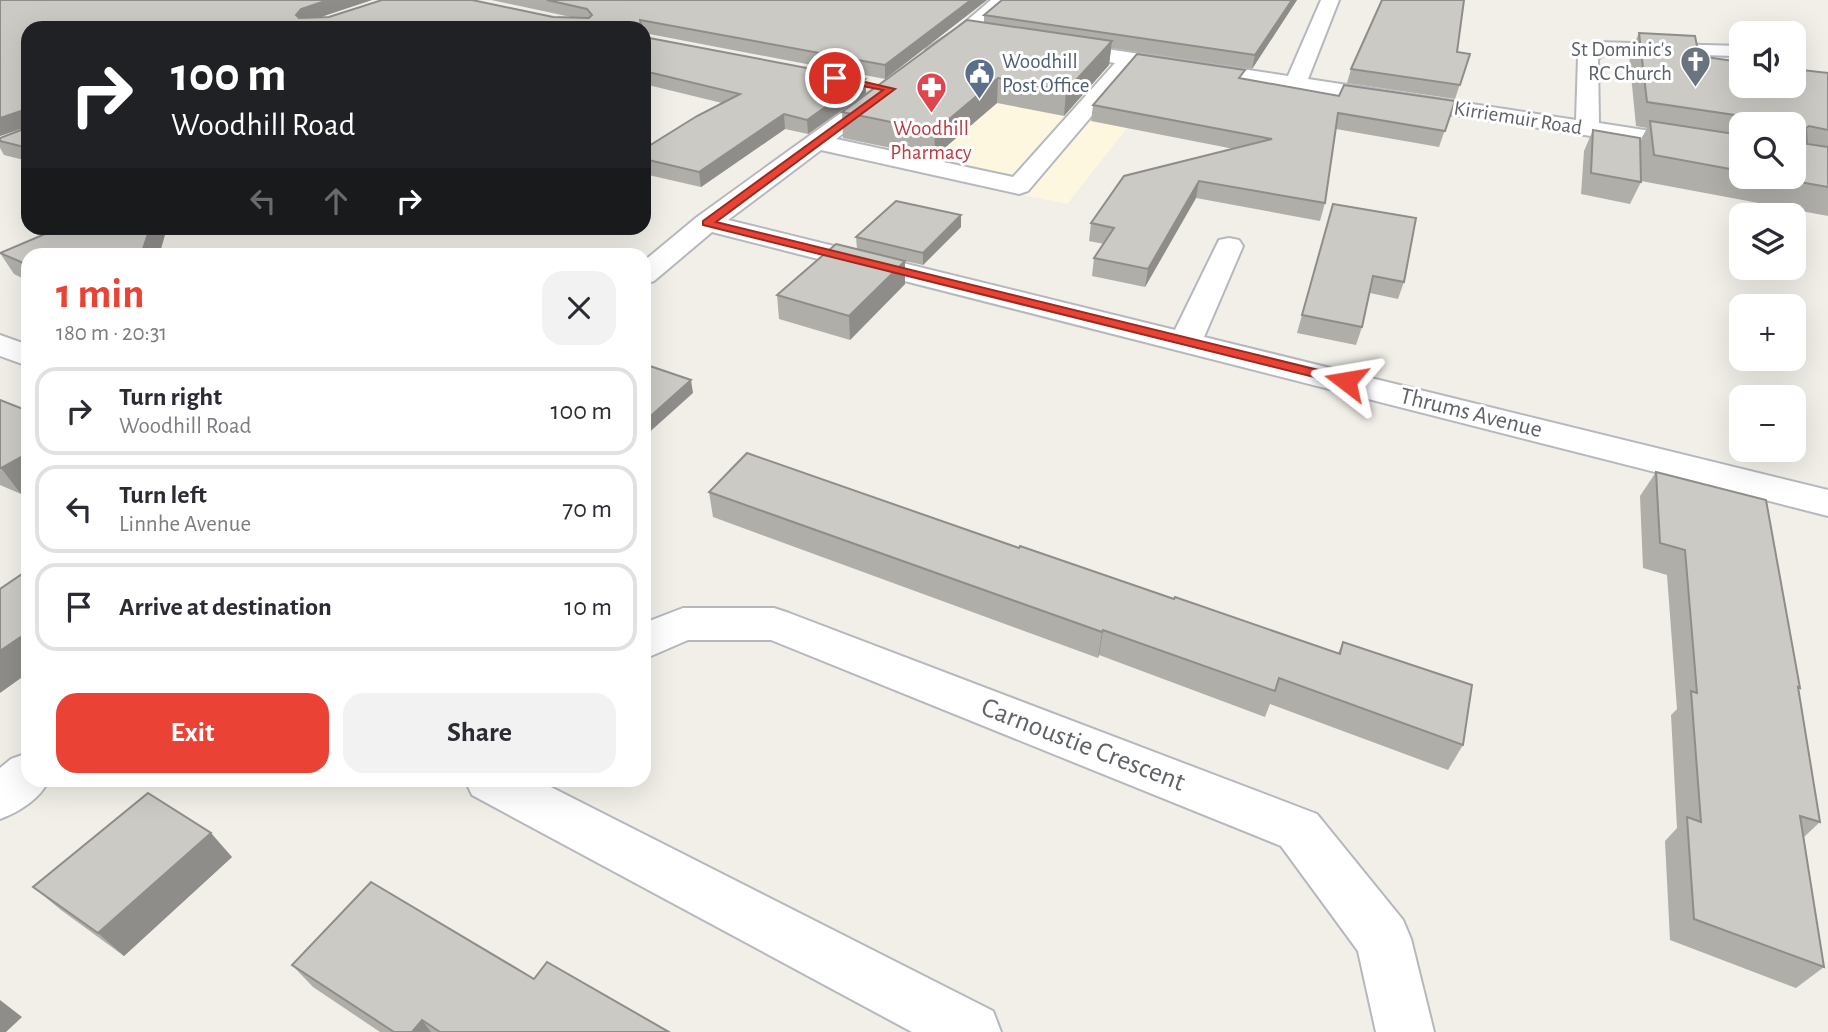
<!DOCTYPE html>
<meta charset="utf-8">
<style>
:root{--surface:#fff;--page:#f2f2f3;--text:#2b2b33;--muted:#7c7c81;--line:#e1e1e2;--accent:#ea4335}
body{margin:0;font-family:"Alegreya Sans",sans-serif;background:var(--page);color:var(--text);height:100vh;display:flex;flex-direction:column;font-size:26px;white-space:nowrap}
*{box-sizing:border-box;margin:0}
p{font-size:23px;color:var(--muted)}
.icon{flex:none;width:38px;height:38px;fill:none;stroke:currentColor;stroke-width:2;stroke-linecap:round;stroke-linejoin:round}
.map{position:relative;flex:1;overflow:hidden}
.side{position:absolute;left:21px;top:248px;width:630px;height:539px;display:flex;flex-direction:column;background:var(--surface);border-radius:21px;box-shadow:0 7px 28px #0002}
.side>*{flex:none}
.banner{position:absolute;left:21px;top:21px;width:630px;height:214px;border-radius:21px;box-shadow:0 7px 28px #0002;background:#202124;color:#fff;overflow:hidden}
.buttons{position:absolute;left:1729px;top:21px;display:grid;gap:14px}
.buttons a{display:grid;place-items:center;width:77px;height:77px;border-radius:14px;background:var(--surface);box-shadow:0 7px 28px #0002;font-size:35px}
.pin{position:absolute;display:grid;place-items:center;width:60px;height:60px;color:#fff;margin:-30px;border:4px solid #fff;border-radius:50%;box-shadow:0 2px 7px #0007}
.me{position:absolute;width:77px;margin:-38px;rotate:284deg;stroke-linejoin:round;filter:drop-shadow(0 0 5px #0008)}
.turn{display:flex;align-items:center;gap:24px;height:147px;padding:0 35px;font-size:32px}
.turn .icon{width:91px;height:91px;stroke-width:2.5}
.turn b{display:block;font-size:49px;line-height:60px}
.lanes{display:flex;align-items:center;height:66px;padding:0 35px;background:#0003;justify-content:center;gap:35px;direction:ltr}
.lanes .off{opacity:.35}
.round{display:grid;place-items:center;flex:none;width:74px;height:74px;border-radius:21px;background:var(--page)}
.headline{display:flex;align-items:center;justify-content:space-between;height:119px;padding:0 35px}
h1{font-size:42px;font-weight:700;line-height:52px;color:var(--accent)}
.primary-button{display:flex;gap:14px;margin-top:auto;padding:14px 35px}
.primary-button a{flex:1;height:80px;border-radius:21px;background:var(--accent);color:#fff;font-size:28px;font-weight:700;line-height:80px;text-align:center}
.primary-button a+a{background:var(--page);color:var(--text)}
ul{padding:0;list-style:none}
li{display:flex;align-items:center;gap:21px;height:88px;margin:0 14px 10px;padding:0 21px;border:4px solid var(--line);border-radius:21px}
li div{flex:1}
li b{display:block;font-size:26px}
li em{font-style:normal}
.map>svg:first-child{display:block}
</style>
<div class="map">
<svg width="1828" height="1032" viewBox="0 0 1828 1032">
<rect width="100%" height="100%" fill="#f1efe8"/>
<polygon fill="#fef7e0" points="999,46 1169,75 1067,204 857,161 988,49"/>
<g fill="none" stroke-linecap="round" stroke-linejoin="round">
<defs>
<g id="minor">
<path d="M991 0H1011C998 17 949 62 928 56L925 52 928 48 956 30Z"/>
<polygon points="1321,0 1339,0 1308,79 1576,120 1578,57 1596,42 1741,46 1741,54 1735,56 1608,52 1598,59 1599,123 1741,145 1741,159 1134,66 1028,191 1019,194 821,150 728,220 1175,330 1219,240 1229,238 1239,240 1243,246 1204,337 1828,490 1828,516 712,232 654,281 644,284 644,261 697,217 877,87 893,87 896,92 836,139 1013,177 1115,63 1052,52 1049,48 1052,44 1059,42 1288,76"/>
<polygon points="0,335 28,345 28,366 0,356"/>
<polygon points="683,608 774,608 789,613 1317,814 1403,920 1411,939 1434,1032 1376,1032 1358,951 1281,846 771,640 688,640 644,659 644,623"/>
<path d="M28 753V780H49C40 799 19 812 0 819V768L11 759Z"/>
<polygon points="465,780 537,780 993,1011 1001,1032 912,1032 472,795"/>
</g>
</defs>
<use href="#minor" stroke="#b5b8bc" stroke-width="4"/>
<use href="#minor" fill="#fff" fill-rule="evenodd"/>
</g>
<g fill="#afaea9" fill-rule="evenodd">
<polygon points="0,0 372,0 319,17 571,17 491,0 987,0 885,79 644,33 644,28 28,28 28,161 4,155 0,148 0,138 21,130 21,129 0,136"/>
<polygon points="1002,0 1297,0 1252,69 1111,48 1109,65 1064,116 997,103 934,157 843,138 842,112 984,22 984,15"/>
<path d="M1639 33 1699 56 1828 73V216L1641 181V172V182L1630 204 1581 194 1584 151 1593 130 1640 141 1647 128 1636 126 1629 55ZM1741 124H1794V177H1741Z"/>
<polygon points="644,37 865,79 866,93 808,134 785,129 701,187 644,174 644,149 722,103 644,84"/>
<polygon points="1457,52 1470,54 1455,99 1347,83 1351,69"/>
<polygon points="1243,79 1339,96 1455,101 1439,147 1336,129 1325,203 1320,221 1196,198 1145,287 1092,276 1094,258 1104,244 1089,241 1091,223 1234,149 1091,121 1093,105"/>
<polygon points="1333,204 1404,282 1398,299 1370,293 1362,327 1356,345 1297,333"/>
<polygon points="961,215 961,227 923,265 905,261 905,284 850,340 779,319 777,295 857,249 856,237"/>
<polygon points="279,228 318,228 304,235"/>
<polygon points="0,253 28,265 28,281 14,274"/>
<polygon points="0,400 28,411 28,489 21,494 0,485"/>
<polygon points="1656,472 1800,688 1798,690 1820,822 1804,837 1824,967 1796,988 1670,940 1665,841 1677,828 1671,715 1677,709 1667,575 1643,568 1640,496"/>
<polygon points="709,492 1019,548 1338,653 1343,642 1463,745 1448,770 1270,704 1265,717 1099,655 1098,658 713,517"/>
<polygon points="232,857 124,956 61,910 33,887"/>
<polygon points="292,965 534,979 669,1032 380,1032 313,987"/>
</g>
<g fill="#8f8d8a">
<polygon points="328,0 372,0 306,22 296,15 301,9"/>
<polygon points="971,0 987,0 885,79 885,65"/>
<polygon points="1292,0 1297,0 1252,69 1255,55"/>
<polygon points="1112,41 1109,65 1064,116 1066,91"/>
<polygon points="998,78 997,103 934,157 935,131"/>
<polygon points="865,79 866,93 808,134 807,120"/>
<polygon points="21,111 28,126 0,136 0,118"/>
<polygon points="784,114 785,129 701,187 699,172"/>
<polygon points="1199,181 1196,198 1145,287 1148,269"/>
<polygon points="961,215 961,227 923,265 923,253"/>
<polygon points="150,228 167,228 159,256 144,256 142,252"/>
<polygon points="301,228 318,228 304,235"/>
<polygon points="905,261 905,284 850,340 849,316"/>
<polygon points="691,380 693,393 644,437 644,422"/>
<polygon points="28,453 28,489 21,494 1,468"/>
<polygon points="1103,630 1099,655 1098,658 1102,632"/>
<polygon points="28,632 28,673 0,693 0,651"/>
<polygon points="211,833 232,857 124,956 98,933"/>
<polygon points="0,1000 22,1017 6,1032 0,1032"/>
<polygon points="422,1020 431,1032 412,1032"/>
</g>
<g fill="#cccac5" stroke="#8f8d8a" stroke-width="2">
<polygon points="0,0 328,0 301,9 296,15 299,18 329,17 382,0 472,0 553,17 589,18 592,15 587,9 547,0 971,0 885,65 640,20 641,28 28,28 28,148 0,141 0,138 21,130 21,111 0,118"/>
<polygon points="1002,0 1292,0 1255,55 984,15"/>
<polygon points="1382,0 1464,0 1457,52 1470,54 1460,85 1351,69"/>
<polygon points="967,20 1112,41 1066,91 998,78 935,131 842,112"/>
<polygon points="1639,33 1695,36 1699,56 1741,62 1741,86 1794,86 1794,69 1828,73 1828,130 1809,126 1806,128 1807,144 1828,147 1828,187 1771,177 1794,177 1794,124 1757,124 1757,121 1755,118 1647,102"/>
<polygon points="644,37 865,79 807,120 784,114 699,172 644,159 644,149 697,116 740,94 644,71"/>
<polygon points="1137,54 1245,70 1239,78 1339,96 1344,85 1455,101 1445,131 1338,113 1325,203 1199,181 1148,269 1094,258 1114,228 1091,223 1124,176 1272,139 1093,105"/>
<polygon points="1650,121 1741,135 1741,171 1654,155"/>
<polygon points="1593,130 1640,138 1641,182 1591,173"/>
<polygon points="896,201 961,215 923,253 856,237"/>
<polygon points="1333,204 1416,218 1404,282 1373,276 1362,327 1302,315"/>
<polygon points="59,228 150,228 142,252 153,256 28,256 28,265 0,253"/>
<polygon points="836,244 905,261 849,316 777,295"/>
<polygon points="644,364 691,380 644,422"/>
<polygon points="0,400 28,411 28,453 1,468 0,468"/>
<polygon points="747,453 1019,548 1020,546 1174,599 1175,597 1340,654 1343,642 1472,685 1463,745 1279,678 1275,691 1103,630 1102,632 709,492"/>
<polygon points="1656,472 1766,500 1800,688 1798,687 1820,822 1800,816 1824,967 1694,919 1687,817 1701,822 1691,691 1697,693 1685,550 1660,543"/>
<polygon points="28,570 28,632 0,651 0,589"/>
<polygon points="148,793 211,833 98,933 33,887"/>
<polygon points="371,882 534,979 547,962 669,1032 440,1032 422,1020 412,1032 394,1032 292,965"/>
</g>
<polygon fill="#ea4335" stroke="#982c22" stroke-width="2" points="835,75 895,89 716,222 1351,378 1353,381 1346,385 703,225 703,221 883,90 832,80 831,78"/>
<defs>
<symbol id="church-pin" viewBox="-11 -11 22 30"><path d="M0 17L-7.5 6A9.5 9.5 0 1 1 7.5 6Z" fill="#6b7280" stroke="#fff"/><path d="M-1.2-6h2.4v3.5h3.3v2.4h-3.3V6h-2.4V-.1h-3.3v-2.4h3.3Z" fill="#fff"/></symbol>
<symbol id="civic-pin" viewBox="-11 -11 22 30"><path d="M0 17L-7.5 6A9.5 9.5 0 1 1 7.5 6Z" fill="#5c6f8a" stroke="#fff"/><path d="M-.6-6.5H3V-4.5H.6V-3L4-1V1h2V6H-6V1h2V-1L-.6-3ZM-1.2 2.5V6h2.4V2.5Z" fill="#fff"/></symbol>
<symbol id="pharmacy-pin" viewBox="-11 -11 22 30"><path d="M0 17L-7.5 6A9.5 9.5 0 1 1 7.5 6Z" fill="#e0444e" stroke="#fff"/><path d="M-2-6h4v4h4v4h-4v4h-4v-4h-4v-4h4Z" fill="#fff"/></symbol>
</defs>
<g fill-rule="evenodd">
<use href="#church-pin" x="1678" y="44" width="35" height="47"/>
<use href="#civic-pin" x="962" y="56" width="35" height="47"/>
<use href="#pharmacy-pin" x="914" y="70" width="35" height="47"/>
</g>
<g text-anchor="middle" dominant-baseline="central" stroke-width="6" stroke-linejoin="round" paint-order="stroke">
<g font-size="21" fill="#5b616d" stroke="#fff" text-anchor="end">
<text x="1672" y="49">St Dominic's<tspan x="1672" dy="24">RC Church</tspan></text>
</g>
<g font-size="21" fill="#4e5e75" stroke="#fff" text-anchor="start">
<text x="1002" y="61">Woodhill<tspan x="1002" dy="24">Post Office</tspan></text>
</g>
<g font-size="21" fill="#5f6368" stroke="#fff">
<text transform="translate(1518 118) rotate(9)">Kirriemuir Road</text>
</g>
<g font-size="21" fill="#be3a42" stroke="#fff">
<text x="931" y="128">Woodhill<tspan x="931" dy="24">Pharmacy</tspan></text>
</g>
<g font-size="24" fill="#5f6368" stroke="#fff">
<text transform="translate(1471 413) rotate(14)">Thrums Avenue</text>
</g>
<g font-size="28" fill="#5f6368" stroke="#fff">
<text transform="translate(1083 745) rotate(21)">Carnoustie Crescent</text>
</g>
</g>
</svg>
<div class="buttons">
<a><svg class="icon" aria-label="sound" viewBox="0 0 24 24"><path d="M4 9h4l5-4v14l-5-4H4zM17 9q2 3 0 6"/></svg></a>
<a><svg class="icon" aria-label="search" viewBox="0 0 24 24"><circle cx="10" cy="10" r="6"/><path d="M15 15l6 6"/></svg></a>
<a><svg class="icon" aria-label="layers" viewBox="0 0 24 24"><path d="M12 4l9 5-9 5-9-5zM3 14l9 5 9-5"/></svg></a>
<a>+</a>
<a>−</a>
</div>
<div class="pin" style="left:835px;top:78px;background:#d93025"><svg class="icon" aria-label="arrive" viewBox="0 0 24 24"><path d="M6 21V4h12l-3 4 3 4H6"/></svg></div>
<svg class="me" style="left:1346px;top:381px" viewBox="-20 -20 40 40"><path d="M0-17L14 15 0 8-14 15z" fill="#ea4335" stroke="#fff" stroke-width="4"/></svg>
<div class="banner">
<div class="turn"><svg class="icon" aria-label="right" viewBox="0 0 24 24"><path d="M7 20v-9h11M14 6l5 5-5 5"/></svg><div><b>100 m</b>Woodhill Road</div></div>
<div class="lanes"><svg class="icon off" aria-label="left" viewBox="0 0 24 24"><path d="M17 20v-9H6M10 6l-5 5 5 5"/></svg><svg class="icon off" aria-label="ahead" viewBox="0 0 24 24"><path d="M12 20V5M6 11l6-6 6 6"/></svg><svg class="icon" aria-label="right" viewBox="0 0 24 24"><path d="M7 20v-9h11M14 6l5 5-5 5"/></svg></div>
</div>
<section class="side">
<div class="headline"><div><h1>1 min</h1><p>180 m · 20:31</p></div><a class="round"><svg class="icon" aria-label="close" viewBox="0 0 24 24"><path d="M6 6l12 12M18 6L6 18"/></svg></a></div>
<ul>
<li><svg class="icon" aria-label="right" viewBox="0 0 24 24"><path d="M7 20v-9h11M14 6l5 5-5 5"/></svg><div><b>Turn right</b><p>Woodhill Road</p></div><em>100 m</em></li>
<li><svg class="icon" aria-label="left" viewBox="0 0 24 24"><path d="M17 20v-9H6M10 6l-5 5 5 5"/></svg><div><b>Turn left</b><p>Linnhe Avenue</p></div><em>70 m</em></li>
<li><svg class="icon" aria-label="arrive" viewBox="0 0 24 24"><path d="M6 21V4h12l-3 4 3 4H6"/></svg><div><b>Arrive at destination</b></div><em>10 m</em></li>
</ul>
<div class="primary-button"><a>Exit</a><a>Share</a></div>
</section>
</div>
